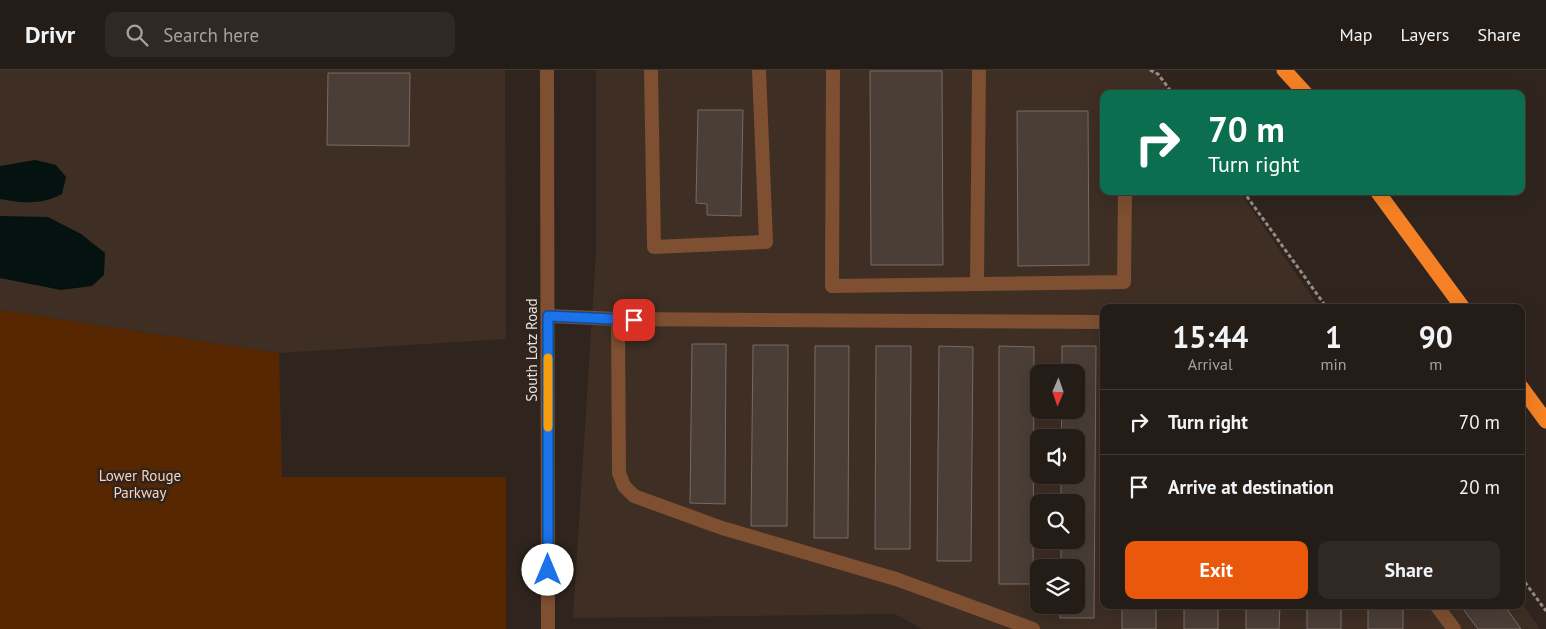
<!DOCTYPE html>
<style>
:root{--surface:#241c16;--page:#302923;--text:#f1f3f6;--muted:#a3a1a1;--line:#413a35;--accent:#ea580c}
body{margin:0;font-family:"PT Sans",sans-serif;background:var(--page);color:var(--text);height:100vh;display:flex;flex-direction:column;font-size:19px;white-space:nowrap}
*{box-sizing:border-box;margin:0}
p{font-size:16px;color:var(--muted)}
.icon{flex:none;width:28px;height:28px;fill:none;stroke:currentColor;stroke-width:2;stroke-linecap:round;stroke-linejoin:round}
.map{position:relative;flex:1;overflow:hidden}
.drawer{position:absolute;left:1100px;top:234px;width:425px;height:305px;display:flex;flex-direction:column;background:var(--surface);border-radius:10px;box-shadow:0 5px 20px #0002,0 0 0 1px var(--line)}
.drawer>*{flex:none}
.guide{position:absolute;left:1100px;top:20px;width:425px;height:105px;border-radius:10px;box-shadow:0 5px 20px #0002,0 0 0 1px var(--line);background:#0b6e4f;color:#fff;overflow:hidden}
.needle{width:32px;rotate:182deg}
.buttons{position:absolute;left:1030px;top:294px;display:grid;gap:10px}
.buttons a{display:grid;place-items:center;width:55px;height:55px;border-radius:10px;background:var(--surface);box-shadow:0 5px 20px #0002,0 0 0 1px var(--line);font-size:25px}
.pin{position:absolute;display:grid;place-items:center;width:42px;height:42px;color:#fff;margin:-21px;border-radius:10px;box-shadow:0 2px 8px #0006}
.me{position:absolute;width:55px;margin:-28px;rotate:0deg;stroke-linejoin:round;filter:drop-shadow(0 0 4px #0008)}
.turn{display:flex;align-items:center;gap:18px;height:105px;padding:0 25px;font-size:22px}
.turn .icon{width:65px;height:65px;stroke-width:2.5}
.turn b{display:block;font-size:35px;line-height:42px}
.eta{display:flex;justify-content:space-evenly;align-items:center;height:85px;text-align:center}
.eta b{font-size:30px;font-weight:600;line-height:35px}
.primary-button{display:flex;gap:10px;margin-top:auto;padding:10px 25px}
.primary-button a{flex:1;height:58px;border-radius:10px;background:var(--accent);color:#fff;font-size:20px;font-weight:600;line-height:58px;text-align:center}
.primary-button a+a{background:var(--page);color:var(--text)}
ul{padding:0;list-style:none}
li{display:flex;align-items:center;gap:15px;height:65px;padding:0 25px;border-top:1px solid var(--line)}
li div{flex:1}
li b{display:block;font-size:19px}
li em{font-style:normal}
header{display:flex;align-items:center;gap:30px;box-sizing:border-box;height:70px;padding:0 25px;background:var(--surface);border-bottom:1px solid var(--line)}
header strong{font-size:24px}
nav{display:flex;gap:28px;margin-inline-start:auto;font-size:18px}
.search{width:350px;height:45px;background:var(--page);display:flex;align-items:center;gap:12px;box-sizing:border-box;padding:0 18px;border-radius:10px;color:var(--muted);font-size:19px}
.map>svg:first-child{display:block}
</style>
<header>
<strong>Drivr</strong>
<div class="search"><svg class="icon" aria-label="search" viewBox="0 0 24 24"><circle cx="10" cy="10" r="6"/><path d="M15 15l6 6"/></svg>Search here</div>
<nav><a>Map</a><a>Layers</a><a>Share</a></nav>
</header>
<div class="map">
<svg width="1546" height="559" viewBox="0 0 1546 559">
<rect width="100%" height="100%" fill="#30251e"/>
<g fill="#3e2e24" fill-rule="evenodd">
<polygon points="0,0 505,0 506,269 279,283 0,240"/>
<path d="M596 0H1153L1158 4 1172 24H1104V121H1239L1319 237 1104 238V535H1521V532L1540 559H922L895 544 573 548 596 182ZM1039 302H1076V340H1039ZM1039 368H1076V405H1039ZM1039 432H1076V470H1039ZM1039 498H1076V535H1039Z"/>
</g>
<polygon fill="#562700" points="0,240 279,283 282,407 506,407 506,559 0,559"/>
<g fill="#041210">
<path d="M35 90 56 95 66 107 62 124C43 135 21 133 0 129V96Z"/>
<polygon points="0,146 48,147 81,164 105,183 104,205 92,216 61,220 0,208"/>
</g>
<g fill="#4a3e37" stroke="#786b64">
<polygon points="870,1 942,1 943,195 871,195"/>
<polygon points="328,3 410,3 409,76 327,75"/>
<polygon points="698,40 743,40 741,146 707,145 707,134 696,133"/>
<polygon points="1017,41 1088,41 1089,195 1018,196"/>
<polygon points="692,274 726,274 725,434 690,433"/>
<polygon points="753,275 788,275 787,456 751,456"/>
<polygon points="815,276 849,276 848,468 814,468"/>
<polygon points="876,276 911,276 910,479 875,479"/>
<polygon points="939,276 973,277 971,491 937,491"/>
<polygon points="999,276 1034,277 1033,514 999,514"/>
<polygon points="1062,276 1096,276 1094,548 1060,548 1060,535 1076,535 1076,498 1061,498 1061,470 1076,470 1076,432 1061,432 1061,405 1076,405 1076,368 1061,368 1062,340 1076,340 1076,302 1062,302"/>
<rect x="1122" y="535" width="34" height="24"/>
<rect x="1184" y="535" width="34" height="24"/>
<polygon points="1246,535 1280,535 1279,559 1246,559"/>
<rect x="1307" y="535" width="34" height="24"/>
<rect x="1368" y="535" width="35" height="24"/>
<polygon points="1460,535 1504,535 1521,559 1478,559"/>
</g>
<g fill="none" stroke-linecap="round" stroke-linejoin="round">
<g stroke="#958c86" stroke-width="3" stroke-dasharray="4 2.5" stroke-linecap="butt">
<polyline points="1150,0 1158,4 1173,24"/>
<polyline points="1243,121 1327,238"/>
<polyline points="1521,507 1546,541"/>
</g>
<g stroke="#7e4f31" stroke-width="14">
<polyline points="651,0 654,177 766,172 759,0"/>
<polyline points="833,0 832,216 1124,212 1125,121"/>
<polyline points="977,214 979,0"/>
<polyline points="548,246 618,249 1104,252"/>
<polyline points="618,249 619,403 624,416 634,426 722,458 896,509 1033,559"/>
<polyline points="1436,535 1454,559"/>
</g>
<polyline stroke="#7e4f31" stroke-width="14" points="547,0 548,559"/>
<g stroke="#f58124" stroke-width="15">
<polyline points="1284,0 1306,24"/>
<polyline points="1377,121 1463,238"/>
<polyline points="1521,317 1546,351"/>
</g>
</g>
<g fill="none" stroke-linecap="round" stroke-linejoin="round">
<defs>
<polyline id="route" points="548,500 548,246 634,250"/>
</defs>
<use href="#route" stroke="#114b97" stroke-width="12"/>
<use href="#route" stroke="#1a73e8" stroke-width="9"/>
<polyline stroke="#f59e0b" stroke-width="9" points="548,288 548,357"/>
</g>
<g text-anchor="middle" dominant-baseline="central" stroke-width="5" stroke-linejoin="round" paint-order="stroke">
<g font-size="15" fill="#e8e1dc" stroke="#30251e">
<text transform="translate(531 280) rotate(-90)">South Lotz Road</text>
</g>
<g font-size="15" fill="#fbd3ba" stroke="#30251e">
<text x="140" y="405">Lower Rouge<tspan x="140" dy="17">Parkway</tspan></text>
</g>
</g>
</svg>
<div class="buttons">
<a><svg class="needle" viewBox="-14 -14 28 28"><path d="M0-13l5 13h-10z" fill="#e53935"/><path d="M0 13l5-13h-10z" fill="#a3a1a1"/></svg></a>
<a><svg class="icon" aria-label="sound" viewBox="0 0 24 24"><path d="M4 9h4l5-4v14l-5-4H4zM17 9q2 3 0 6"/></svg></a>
<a><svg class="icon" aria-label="search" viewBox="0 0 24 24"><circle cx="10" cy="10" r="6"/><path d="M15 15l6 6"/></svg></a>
<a><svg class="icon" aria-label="layers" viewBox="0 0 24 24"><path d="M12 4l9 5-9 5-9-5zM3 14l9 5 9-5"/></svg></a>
</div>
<div class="pin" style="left:634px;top:250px;background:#d93025"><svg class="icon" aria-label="arrive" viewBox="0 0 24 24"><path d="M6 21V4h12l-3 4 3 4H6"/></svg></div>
<svg class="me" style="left:548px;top:500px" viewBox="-20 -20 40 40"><circle r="19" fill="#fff"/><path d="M0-13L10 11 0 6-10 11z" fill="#1a73e8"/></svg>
<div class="guide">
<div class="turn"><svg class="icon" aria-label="right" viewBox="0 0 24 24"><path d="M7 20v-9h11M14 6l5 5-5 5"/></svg><div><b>70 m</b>Turn right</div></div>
</div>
<section class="drawer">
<div class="eta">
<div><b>15:44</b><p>Arrival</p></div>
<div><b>1</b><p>min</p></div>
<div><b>90</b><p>m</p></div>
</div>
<ul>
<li><svg class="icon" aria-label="right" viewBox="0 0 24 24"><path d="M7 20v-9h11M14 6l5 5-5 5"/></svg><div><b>Turn right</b></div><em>70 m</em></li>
<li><svg class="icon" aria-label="arrive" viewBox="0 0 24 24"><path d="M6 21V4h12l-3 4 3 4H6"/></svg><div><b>Arrive at destination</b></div><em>20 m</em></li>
</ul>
<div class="primary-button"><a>Exit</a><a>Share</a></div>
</section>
</div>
